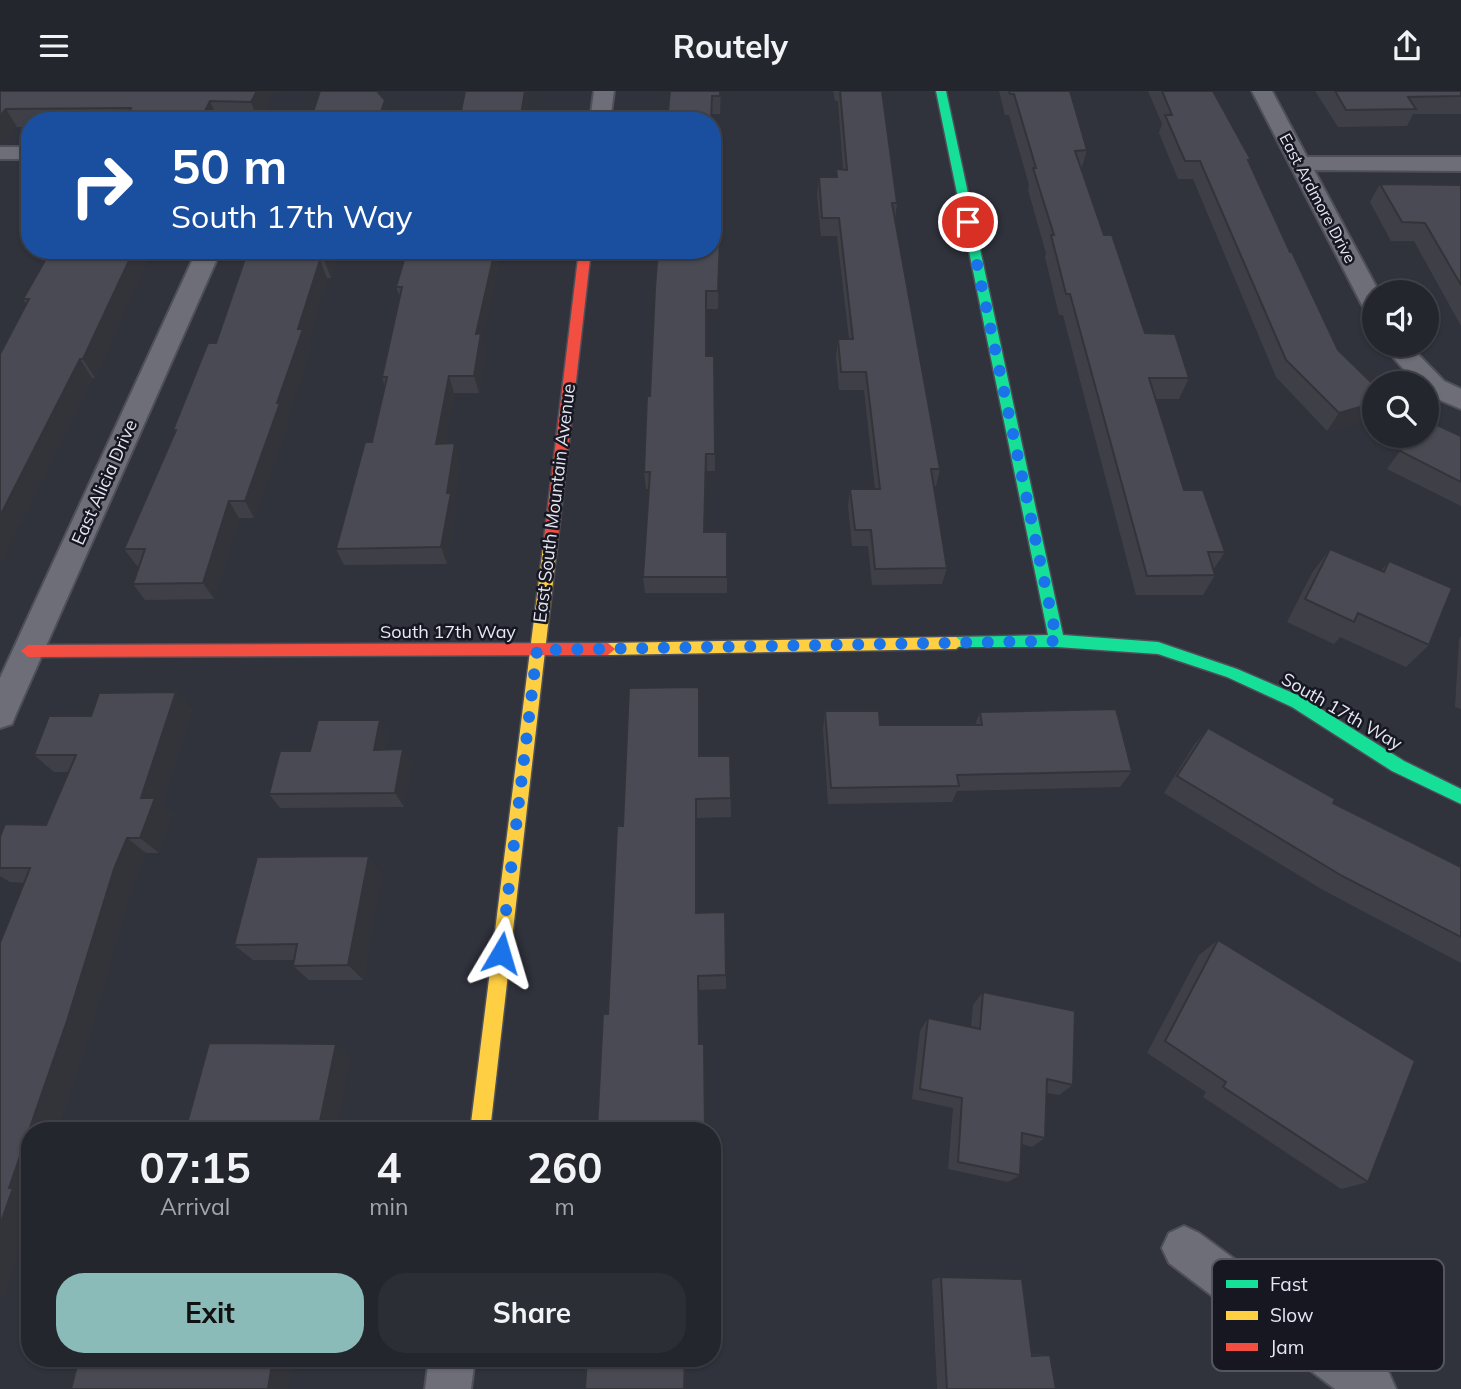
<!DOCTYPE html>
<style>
:root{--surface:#24262d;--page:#2c2e35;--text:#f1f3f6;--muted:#a3a5aa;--line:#414349;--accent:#8bbbb9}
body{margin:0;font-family:Mulish,sans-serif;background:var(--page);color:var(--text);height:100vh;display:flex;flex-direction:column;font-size:26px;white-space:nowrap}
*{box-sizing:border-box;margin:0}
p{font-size:23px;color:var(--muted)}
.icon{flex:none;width:38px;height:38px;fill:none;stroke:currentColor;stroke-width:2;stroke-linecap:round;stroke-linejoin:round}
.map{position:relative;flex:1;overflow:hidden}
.panel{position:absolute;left:21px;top:1031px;width:700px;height:245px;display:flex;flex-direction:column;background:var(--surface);border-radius:28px;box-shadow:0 2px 5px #0004,0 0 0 2px var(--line)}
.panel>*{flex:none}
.hud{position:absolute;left:21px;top:21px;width:700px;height:147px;border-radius:28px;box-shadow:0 2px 5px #0004,0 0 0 2px var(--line);background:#1a4fa0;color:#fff;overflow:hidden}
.fabs{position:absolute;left:1362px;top:189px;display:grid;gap:14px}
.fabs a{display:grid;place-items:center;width:77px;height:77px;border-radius:50%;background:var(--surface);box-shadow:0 2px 5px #0004,0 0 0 2px var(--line);font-size:35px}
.pin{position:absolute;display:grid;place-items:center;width:60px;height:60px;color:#fff;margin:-30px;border:4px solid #fff;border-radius:50%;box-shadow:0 2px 7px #0007}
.me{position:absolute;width:77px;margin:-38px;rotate:7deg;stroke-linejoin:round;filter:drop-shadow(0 0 5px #0008)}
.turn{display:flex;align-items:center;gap:24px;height:147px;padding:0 35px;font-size:32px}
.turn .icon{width:91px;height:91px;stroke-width:2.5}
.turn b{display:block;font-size:49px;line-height:60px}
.eta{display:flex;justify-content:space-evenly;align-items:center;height:119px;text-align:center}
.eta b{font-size:42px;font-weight:700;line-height:49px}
.primary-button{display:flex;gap:14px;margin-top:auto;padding:14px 35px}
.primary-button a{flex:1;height:80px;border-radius:28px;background:var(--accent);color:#111;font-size:28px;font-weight:700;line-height:80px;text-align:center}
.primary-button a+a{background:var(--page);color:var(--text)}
header{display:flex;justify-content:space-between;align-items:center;height:91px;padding:0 35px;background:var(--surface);font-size:32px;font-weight:700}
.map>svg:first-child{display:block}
</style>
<header><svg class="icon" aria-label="menu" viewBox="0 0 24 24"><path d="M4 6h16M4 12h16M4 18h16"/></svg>Routely<svg class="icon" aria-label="share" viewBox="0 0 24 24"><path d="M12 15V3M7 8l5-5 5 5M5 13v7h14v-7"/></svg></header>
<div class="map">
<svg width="1461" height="1298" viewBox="0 0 1461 1298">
<rect width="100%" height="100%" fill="#30323c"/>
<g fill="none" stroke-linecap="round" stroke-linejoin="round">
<defs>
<g id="street">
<polygon points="594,0 614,0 610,30 590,30"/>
<polygon points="1252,0 1272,0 1307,66 1461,66 1461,80 1314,79 1379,201 1374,201 1374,222 1365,219 1362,214"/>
<rect x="0" y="56" width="30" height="12"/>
<polygon points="197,159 221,159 16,623 12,633 0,637 0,587"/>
<polygon points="1382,254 1409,254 1444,290 1461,298 1461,318 1426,303 1426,292 1416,292"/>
<polygon points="1184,1135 1199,1142 1389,1282 1396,1298 1335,1298 1169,1172 1162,1157 1169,1142"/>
<polygon points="429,1267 475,1267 471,1298 425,1298"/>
</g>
<polygon id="fast" points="936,0 946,0 1063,544 1158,551 1237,578 1302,606 1404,670 1461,698 1461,713 1392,680 1292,616 1227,586 1158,563 1057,556 951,556 949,552 956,546 1048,544"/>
<g id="slow">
<polygon points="550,451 557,456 490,1040 470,1040 543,456"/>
<polygon points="956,546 963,552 956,558 608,564 601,558 608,552"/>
</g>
<g id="jam">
<polygon points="579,159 591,159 557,456 550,461 543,456"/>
<polygon points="608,552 615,558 608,564 28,566 21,560 28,554"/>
</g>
</defs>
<use href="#street" stroke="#4e4f59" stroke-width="4"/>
<use href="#fast" stroke="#4e4f59" stroke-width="3"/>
<use href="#slow" stroke="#4e4f59" stroke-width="3"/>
<use href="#jam" stroke="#4e4f59" stroke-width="3"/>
<use href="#street" fill="#6d6e78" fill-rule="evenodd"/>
<use href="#fast" fill="#16e098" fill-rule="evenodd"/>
<use href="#slow" fill="#ffcf43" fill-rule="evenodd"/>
<use href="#jam" fill="#f24e42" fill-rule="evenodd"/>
</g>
<g fill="#3f4047">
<polygon points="0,0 274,0 258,30 218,29 217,30 30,30 30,36 17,36 5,53 0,54"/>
<polygon points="670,0 721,0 720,23 713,23"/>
<polygon points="833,0 882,0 897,112 895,129 940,378 936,395 934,395 947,477 942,493 872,494 868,455 852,455 848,415 850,398 875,398 864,299 839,299 836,266 838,248 849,248 837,145 821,145 817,104 819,86 836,86 836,78 843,79 838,10 835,10"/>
<polygon points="999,0 1070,0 1087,59 1081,79 1104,144 1145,242 1189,287 1179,308 1156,308 1184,399 1225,461 1213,479 1215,484 1203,504 1136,504 1063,224 1059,224 1045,166 1046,162 1028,99 1029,94 1009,24 1005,24"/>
<polygon points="1148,0 1213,0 1251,69 1249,73 1290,161 1338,259 1374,294 1374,326 1327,340 1276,286 1193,88 1178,88 1159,42 1162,33"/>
<polygon points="1315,0 1461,0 1461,23 1413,23 1407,35 1338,36"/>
<polygon points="1380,93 1461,94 1461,235 1414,150 1391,150 1370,111"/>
<polygon points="722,113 718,218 706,218 707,265 714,265 715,380 707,380 705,441 727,441 727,502 645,502 643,486 649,398 646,398 644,381 650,305"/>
<polygon points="248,159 341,159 331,187 327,187 308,250 311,256 287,326 289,330 254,427 239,427 214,508 145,509 133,493 139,475 137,475 124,458 175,342 173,339 216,252"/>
<polygon points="407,159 483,249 486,260 479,302 454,302 445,353 460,370 454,412 456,418 447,473 344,474 336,458 372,351 385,296 382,286 400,207 396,196"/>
<polygon points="148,169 95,287 92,287 19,435 26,213 23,208"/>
<polygon points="1461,345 1461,415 1387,378 1400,360"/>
<polygon points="1330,458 1381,480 1389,470 1429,554 1406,576 1340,546 1334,553 1287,531 1312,482"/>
<polygon points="1461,545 1461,618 1455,616 1459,548"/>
<polygon points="699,596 700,665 730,665 731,726 697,727 697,821 725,821 726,898 699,899 700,953 704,953 705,965 706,1040 597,1040 623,735"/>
<polygon points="176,601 192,619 162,713 172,723 159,762 146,762 133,793 90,940 57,1040 30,1040 4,1207 0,1207 0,852 25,792 10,791 0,785 0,746 46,734 68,681 54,681 34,664 91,625"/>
<polygon points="825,620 880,634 975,634 980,621 1132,680 1120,696 957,700 952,711 828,713 823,638"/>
<polygon points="380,629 388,643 385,659 403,658 411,672 404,716 280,717 269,703 310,660"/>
<polygon points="1208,637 1333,712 1461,776 1461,872 1323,799 1164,702 1194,654"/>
<polygon points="382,782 363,889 309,889 293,875 294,869 253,869 234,854"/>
<polygon points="1218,849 1368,1091 1341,1098 1203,1006 1206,1001 1147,962 1199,864"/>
<polygon points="983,901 1073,994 1059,1004 1047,1002 1045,1047 1032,1056 1022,1053 1020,1084 1008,1091 948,1078 953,1017 912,1008 920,940 928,927 971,936 973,914"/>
<polygon points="941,1186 1032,1263 1050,1264 1056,1298 937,1298 932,1189"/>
</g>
<g fill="#33343a">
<polygon points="257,0 274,0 258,30 251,11"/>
<polygon points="525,0 530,0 526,30 520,30"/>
<polygon points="385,9 390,27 389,30 378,30"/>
<polygon points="210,10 218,29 217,30 200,30"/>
<polygon points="6,18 17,36 5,53 0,54 0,25"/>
<polygon points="722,95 722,113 718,218 718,200"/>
<polygon points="134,159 153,159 95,287 83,268"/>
<polygon points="328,159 341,159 331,187 324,169"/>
<polygon points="495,159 503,159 483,249 486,260 479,302 474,285 476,243"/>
<polygon points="320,169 327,187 308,250 311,256 287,326 289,330 254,427 245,410 277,312 298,238"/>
<polygon points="80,268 92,287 19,435 0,477 0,425"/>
<polygon points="449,285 454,302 442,370 436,353"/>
<polygon points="1374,312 1374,326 1327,340 1339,322"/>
<polygon points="455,352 460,370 454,412 456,418 447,473 441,456 447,402"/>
<polygon points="706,363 707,380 704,457 704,441"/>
<polygon points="229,410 239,427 214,508 203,492"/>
<polygon points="699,596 700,617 700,685 699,665"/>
<polygon points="176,601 192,619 162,713 172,723 159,762 140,747 141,707"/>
<polygon points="380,629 388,643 383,673 374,659"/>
<polygon points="403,658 411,672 404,716 395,702"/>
<polygon points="696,708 697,727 697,837 696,822"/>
<polygon points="127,747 146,762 133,793 90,940 57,1040 30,1040 30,1131 4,1207 0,1207 0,1134 9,1097 114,778"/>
<polygon points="369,765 382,782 363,889 348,874"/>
<polygon points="698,885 699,899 700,965 699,953"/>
<polygon points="336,953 351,965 337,1040 318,1040"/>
<polygon points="704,953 705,965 706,1040 705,1040"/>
<polygon points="273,1267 294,1267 289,1298 268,1298"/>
<polygon points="685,1267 687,1267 686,1298 684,1298"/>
</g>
<g fill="#494a53" stroke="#33343a" stroke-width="2">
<polygon points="0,0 257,0 251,11 210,10 200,30 124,30 131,17 6,18 0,25"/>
<polygon points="320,0 377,0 385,9 378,30 310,30"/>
<polygon points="465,0 525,0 520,30 459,30"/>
<polygon points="670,0 720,0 720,5 712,5 711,30 667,30"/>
<polygon points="840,0 882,0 897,112 892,112 940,378 931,378 947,477 875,478 871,439 855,439 850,398 880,398 866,281 841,281 838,248 853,248 839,127 822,127 819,86 837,86 836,78 847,79"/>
<polygon points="1009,0 1070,0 1087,59 1075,60 1104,144 1112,144 1145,242 1175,243 1189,287 1149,287 1184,399 1203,399 1225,461 1208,461 1215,484 1147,485 1070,203 1066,203 1051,144 1054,144 1033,77 1036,77 1014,3 1010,3"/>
<polygon points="1162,0 1213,0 1251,69 1248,69 1290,161 1292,161 1338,259 1374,294 1374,312 1339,322 1286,269 1200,70 1185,70 1165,24 1172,24"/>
<polygon points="1335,0 1461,0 1461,5 1408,6 1416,18 1346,19"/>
<polygon points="1380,93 1461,94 1461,194 1425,132 1402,131"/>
<polygon points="712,95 722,95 718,200 706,200 706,265 714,265 715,363 706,363 704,441 727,441 727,486 643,486 650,381 644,381 647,305 650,305 655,197 658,159 712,159"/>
<polygon points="51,159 134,159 83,268 80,268 0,425 0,263 29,208 23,208"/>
<polygon points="248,159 328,159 324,169 320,169 298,238 303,238 277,312 280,312 245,410 229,410 203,492 133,493 145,458 124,458 176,339 173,339 208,252 216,252"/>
<polygon points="407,159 495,159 476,243 481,242 474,285 449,285 436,353 455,352 447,402 451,402 441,456 336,458 365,351 372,351 387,286 382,286 402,196 396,196"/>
<polygon points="1426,329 1461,345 1461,391 1400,360 1413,345 1426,345"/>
<polygon points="1330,458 1384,481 1389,470 1452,497 1429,554 1358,522 1354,531 1305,508"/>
<polygon points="699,596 699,665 730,665 731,707 696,708 696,822 725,821 726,884 698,885 699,953 704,953 705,1040 597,1040 603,923 608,923 617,735 623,735 629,597"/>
<polygon points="176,601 141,707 155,707 140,747 127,747 114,778 67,930 9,1097 13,1097 0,1134 0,852 30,777 0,777 0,746 5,733 46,734 76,664 34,664 49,625 91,625 99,602"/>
<polygon points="1116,618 1132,680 957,684 959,695 831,697 825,620 879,620 880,634 982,634 980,621"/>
<polygon points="318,629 380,629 374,659 403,658 395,702 269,703 280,660 310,660"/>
<polygon points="1208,637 1335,708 1333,712 1461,776 1461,846 1342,785 1177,685"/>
<polygon points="369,765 348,874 293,875 297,853 234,854 257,766"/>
<polygon points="1218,849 1415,970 1368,1091 1223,996 1226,991 1165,950"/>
<polygon points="983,901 1075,920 1073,994 1047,988 1045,1047 1022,1042 1020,1084 958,1071 962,1007 920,998 928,927 980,938"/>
<polygon points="209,952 336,953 318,1040 185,1040"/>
<polygon points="941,1186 1022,1188 1032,1265 1050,1264 1056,1298 947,1298"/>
<polygon points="79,1267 273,1267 268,1298 71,1298"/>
<polygon points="587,1267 685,1267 684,1298 585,1298"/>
</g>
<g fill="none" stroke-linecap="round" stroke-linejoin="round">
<polyline stroke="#1a73e8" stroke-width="12" stroke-dasharray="0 21.6" points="501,862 537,559 1057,550 968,131"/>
</g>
<g text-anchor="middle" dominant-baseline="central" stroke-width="5" stroke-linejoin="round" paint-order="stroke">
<g font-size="16" fill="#e4e6f3" stroke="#161720">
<text transform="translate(1318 107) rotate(62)">East Ardmore Drive</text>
</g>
<g font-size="18" fill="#e4e6f3" stroke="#161720">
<text transform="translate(104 391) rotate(-66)">East Alicia Drive</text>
<text transform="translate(554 412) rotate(-83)">East South Mountain Avenue</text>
<text x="448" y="540">South 17th Way</text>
<text transform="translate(1342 620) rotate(30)">South 17th Way</text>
</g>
</g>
<rect x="1212" y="1168" width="232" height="112" rx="10" fill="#161720" stroke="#54555f" stroke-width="2"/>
<rect x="1226" y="1189" width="32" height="8" fill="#16e098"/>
<rect x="1226" y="1220" width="32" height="9" fill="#ffcf43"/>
<rect x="1226" y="1252" width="32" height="8" fill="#f24e42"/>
<g font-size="19" fill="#e4e6f3">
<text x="1270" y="1200">Fast</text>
<text x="1270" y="1231">Slow</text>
<text x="1270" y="1263">Jam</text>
</g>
</svg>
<div class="fabs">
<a><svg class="icon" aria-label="sound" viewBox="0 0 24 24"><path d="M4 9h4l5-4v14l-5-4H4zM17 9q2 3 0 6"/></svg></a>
<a><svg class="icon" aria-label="search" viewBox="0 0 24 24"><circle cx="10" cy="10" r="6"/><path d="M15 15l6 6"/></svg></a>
</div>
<div class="pin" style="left:968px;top:131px;background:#d93025"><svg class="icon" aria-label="arrive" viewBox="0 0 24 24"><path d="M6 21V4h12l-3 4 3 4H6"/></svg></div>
<svg class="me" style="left:501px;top:862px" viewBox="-20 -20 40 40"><path d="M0-17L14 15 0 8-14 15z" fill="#1a73e8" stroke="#fff" stroke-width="4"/></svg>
<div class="hud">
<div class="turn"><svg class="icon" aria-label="right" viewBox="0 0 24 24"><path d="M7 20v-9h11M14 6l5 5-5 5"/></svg><div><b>50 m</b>South 17th Way</div></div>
</div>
<section class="panel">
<div class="eta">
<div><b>07:15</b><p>Arrival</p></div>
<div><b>4</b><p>min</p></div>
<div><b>260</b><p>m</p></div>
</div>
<div class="primary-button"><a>Exit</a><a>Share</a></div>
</section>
</div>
